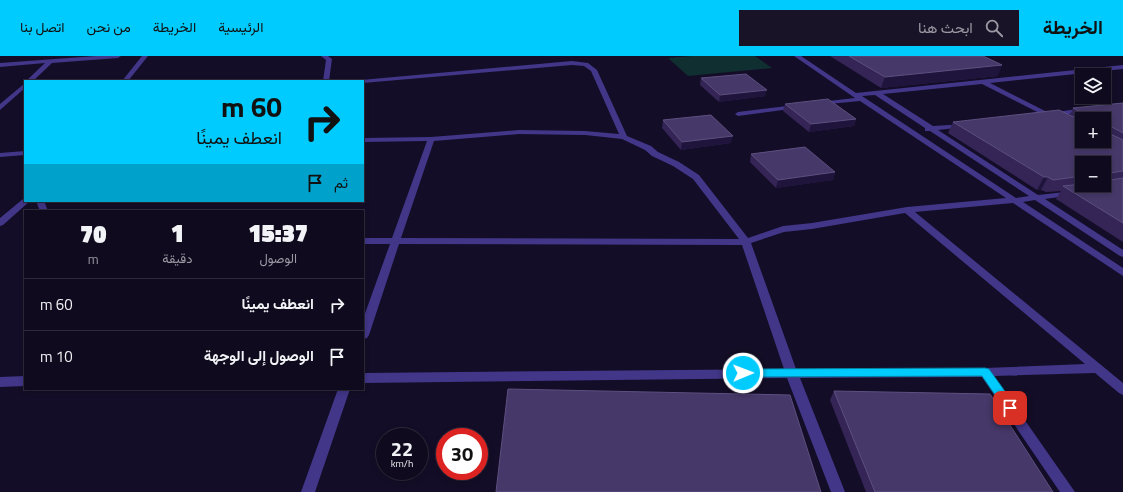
<!DOCTYPE html>
<html lang="ar">
<meta charset="utf-8">
<style>
:root{--surface:#0f0a1d;--page:#181326;--text:#f1f3f6;--muted:#9b9aa4;--line:#2f2b3b;--accent:#00cbfe}
body{margin:0;font-family:"Titillium Web",Vazirmatn,sans-serif;background:var(--page);color:var(--text);direction:rtl;height:100vh;display:flex;flex-direction:column;font-size:15px;white-space:nowrap}
*{box-sizing:border-box;margin:0}
p{font-size:13px;color:var(--muted)}
.icon{flex:none;width:22px;height:22px;fill:none;stroke:currentColor;stroke-width:2;stroke-linecap:round;stroke-linejoin:round}
.map{position:relative;flex:1;overflow:hidden;direction:ltr}
.side{position:absolute;left:24px;top:154px;width:340px;height:180px;display:flex;flex-direction:column;background:var(--surface);border-radius:0px;box-shadow:0 2px 6px #0003,0 0 0 1px var(--line);direction:rtl}
.side>*{flex:none}
.hud{position:absolute;left:24px;top:24px;width:340px;height:122px;border-radius:0px;box-shadow:0 2px 6px #0003,0 0 0 1px var(--line);direction:rtl;background:#00cbfe;color:#111;overflow:hidden}
.buttons{position:absolute;left:1075px;top:12px;display:grid;gap:8px}
.buttons a{display:grid;place-items:center;width:36px;height:36px;border-radius:0px;background:var(--surface);box-shadow:0 2px 6px #0003,0 0 0 1px var(--line);font-size:20px}
.speed{position:absolute;left:376px;top:372px;display:flex;gap:8px;font-size:20px;font-weight:700;text-align:center}
.speed>*{display:grid;place-content:center;width:52px;height:52px;border-radius:50%;background:var(--surface);box-shadow:0 2px 6px #0003,0 0 0 1px var(--line);line-height:1}
.speed small{font-size:10px;font-weight:400}
.speed .limit{border:6px solid #d22;background:#fff;color:#111}
.pin{position:absolute;display:grid;place-items:center;width:34px;height:34px;color:#fff;margin:-17px;border-radius:8px;box-shadow:0 2px 6px #0006}
.me{position:absolute;width:44px;margin:-22px;rotate:89deg;stroke-linejoin:round;filter:drop-shadow(0 0 3px #0008)}
.turn{display:flex;align-items:center;gap:14px;height:84px;padding:0 16px;font-size:18px}
.turn .icon{width:52px;height:52px;stroke-width:2.5}
.turn b{display:block;font-size:28px;line-height:34px}
.then{display:flex;align-items:center;height:38px;padding:0 16px;background:#0003;gap:8px;font-size:15px}
.eta{display:flex;justify-content:space-evenly;align-items:center;height:68px;text-align:center}
.eta b{font-size:24px;font-weight:800;line-height:28px}
ul{padding:0;list-style:none}
li{display:flex;align-items:center;gap:12px;height:52px;padding:0 16px;border-top:1px solid var(--line)}
li div{flex:1}
li b{display:block;font-size:15px}
li em{font-style:normal}
header{display:flex;align-items:center;gap:24px;box-sizing:border-box;height:56px;padding:0 20px;background:var(--accent);color:#111}
header strong{font-size:19px}
nav{display:flex;gap:22px;margin-inline-start:auto;font-size:14px}
.search{width:280px;height:36px;background:var(--page);display:flex;align-items:center;gap:10px;box-sizing:border-box;padding:0 14px;border-radius:0px;color:var(--muted);font-size:15px}
.map>svg:first-child{display:block}
</style>
<header>
<strong>الخريطة</strong>
<div class="search"><svg class="icon" aria-label="search" viewBox="0 0 24 24"><circle cx="10" cy="10" r="6"/><path d="M15 15l6 6"/></svg>ابحث هنا</div>
<nav><a>الرئيسية</a><a>الخريطة</a><a>من نحن</a><a>اتصل بنا</a></nav>
</header>
<div class="map">
<svg width="1123" height="436" viewBox="0 0 1123 436">
<rect width="100%" height="100%" fill="#140d27"/>
<polygon fill="#102f31" points="691,0 755,0 772,12 688,20 668,2"/>
<g fill="none" stroke-linecap="round" stroke-linejoin="round">
<g fill="#413688" fill-rule="evenodd">
<polygon points="96,0 121,0 118,2 52,7 33,25 26,25 45,7 0,11 0,7"/>
<polygon points="142,0 148,0 128,25 122,25"/>
<polygon points="321,0 328,0 332,3 329,25 323,25 326,4"/>
<path d="M794 0H801L856 37 1123 9V13L990 27 1049 57 1085 52 1088 54 1085 56 1054 60 1056 62 1053 64 982 28 883 38 933 70 966 68V70L964 71 938 74 1038 139 1074 135 1075 137 1074 139 1045 143 1123 194V201L1120 200 1035 144 1023 146 1123 212V220L1013 147 915 156 1123 327V339L1119 337 1095 317 994 320 1075 436H1060L982 321 800 322 845 436H831L787 322 363 327V317L784 313 742 189 399 188 369 279 367 282 363 283V263L390 188H363V182H392L427 85 363 86V82L431 81 519 74 585 75 619 78 591 15 584 10 572 9 363 27V25H360L361 24 572 5 588 7 597 14 627 80 651 90 658 96 679 106 699 119 748 182 783 170 812 167 907 151 1006 142 860 45 818 49 817 48 820 46 855 42ZM875 39 925 72V75H930L1029 140 1016 142 862 40ZM519 78 585 79 622 83 645 94 652 100 673 110 693 123 739 183 401 182 434 85ZM905 157 1085 308 985 312 796 313 751 187 784 176 812 173Z"/>
<polygon points="25,27 25,32 0,54 0,48"/>
<polygon points="796,49 798,50 798,52 738,60 735,58 738,56"/>
<polygon points="25,95 25,99 0,101 0,97"/>
<polygon points="23,143 25,143 25,145 30,145 3,169 0,170 0,162"/>
<polygon points="36,145 44,145 48,155 40,155"/>
<polygon points="25,320 25,330 0,331 0,321"/>
<polygon points="338,333 350,333 315,436 301,436"/>
</g>
</g>
<g fill="#342556" fill-rule="evenodd">
<polygon points="830,0 983,0 998,20 881,32"/>
<polygon points="701,22 765,40 719,46 700,29"/>
<path d="M1123 47V186L1056 143 1061 135 1046 136 1041 134H1037L948 77 953 66 1070 59 1073 52ZM1082 63H1104V85H1082ZM1082 107H1104V129H1082Z"/>
<polygon points="785,48 856,63 854,70 809,76 783,55"/>
<polygon points="663,64 731,87 681,94 662,72"/>
<polygon points="751,98 835,116 833,124 776,132 750,106"/>
<polygon points="834,335 1053,436 866,436 830,344"/>
</g>
<g fill="#1f143b">
<polygon points="1002,9 998,20 881,32 885,21"/>
<polygon points="767,34 765,40 719,46 720,39"/>
<polygon points="856,63 854,70 809,76 811,68"/>
<polygon points="733,80 731,87 681,94 682,86"/>
<polygon points="835,116 833,124 776,132 778,124"/>
<polygon points="1044,121 1048,121 1041,134 1037,134"/>
</g>
<g fill="#463868" stroke="#5d5080">
<polygon points="849,0 983,0 1002,9 885,21"/>
<polygon points="746,18 767,34 720,39 701,22"/>
<polygon points="828,43 856,63 811,68 785,48"/>
<polygon points="1123,47 1123,77 1112,71 1104,72 1104,63 1089,63 1089,60 1073,52"/>
<polygon points="1059,54 1082,65 1082,85 1104,85 1104,75 1123,84 1123,115 1104,118 1104,107 1082,107 1082,120 1053,124 1048,121 1044,121 953,66"/>
<polygon points="711,59 733,80 682,86 663,64"/>
<polygon points="805,91 835,116 778,124 751,98"/>
<polygon points="1123,122 1123,167 1063,130 1082,128 1082,129 1104,129 1104,125"/>
<polygon points="508,333 790,339 821,436 496,436"/>
<polygon points="834,335 990,338 1053,436 875,436"/>
</g>
<polygon fill="#00cbfe" stroke="#0084a5" points="985,312 989,313 1014,348 1015,352 1014,355 1010,356 1006,355 982,320 743,321 739,320 738,317 739,314 743,313"/>
</svg>
<div class="buttons">
<a><svg class="icon" aria-label="layers" viewBox="0 0 24 24"><path d="M12 4l9 5-9 5-9-5zM3 14l9 5 9-5"/></svg></a>
<a>+</a>
<a>−</a>
</div>
<div class="speed"><div>22<small>km/h</small></div><div class="limit">30</div></div>
<div class="pin" style="left:1010px;top:352px;background:#d93025"><svg class="icon" aria-label="arrive" viewBox="0 0 24 24"><path d="M6 21V4h12l-3 4 3 4H6"/></svg></div>
<svg class="me" style="left:743px;top:317px" viewBox="-20 -20 40 40"><circle r="17" fill="#00cbfe" stroke="#fff" stroke-width="3"/><path d="M0-11L8 9 0 5-8 9z" fill="#fff"/></svg>
<div class="hud">
<div class="turn"><svg class="icon" aria-label="right" viewBox="0 0 24 24"><path d="M7 20v-9h11M14 6l5 5-5 5"/></svg><div><b>60 m</b>انعطف يمينًا</div></div>
<div class="then">ثم<svg class="icon" aria-label="arrive" viewBox="0 0 24 24"><path d="M6 21V4h12l-3 4 3 4H6"/></svg></div>
</div>
<section class="side">
<div class="eta">
<div><b>15:37</b><p>الوصول</p></div>
<div><b>1</b><p>دقيقة</p></div>
<div><b>70</b><p>m</p></div>
</div>
<ul>
<li><svg class="icon" aria-label="right" viewBox="0 0 24 24"><path d="M7 20v-9h11M14 6l5 5-5 5"/></svg><div><b>انعطف يمينًا</b></div><em>60 m</em></li>
<li><svg class="icon" aria-label="arrive" viewBox="0 0 24 24"><path d="M6 21V4h12l-3 4 3 4H6"/></svg><div><b>الوصول إلى الوجهة</b></div><em>10 m</em></li>
</ul>
</section>
</div>
